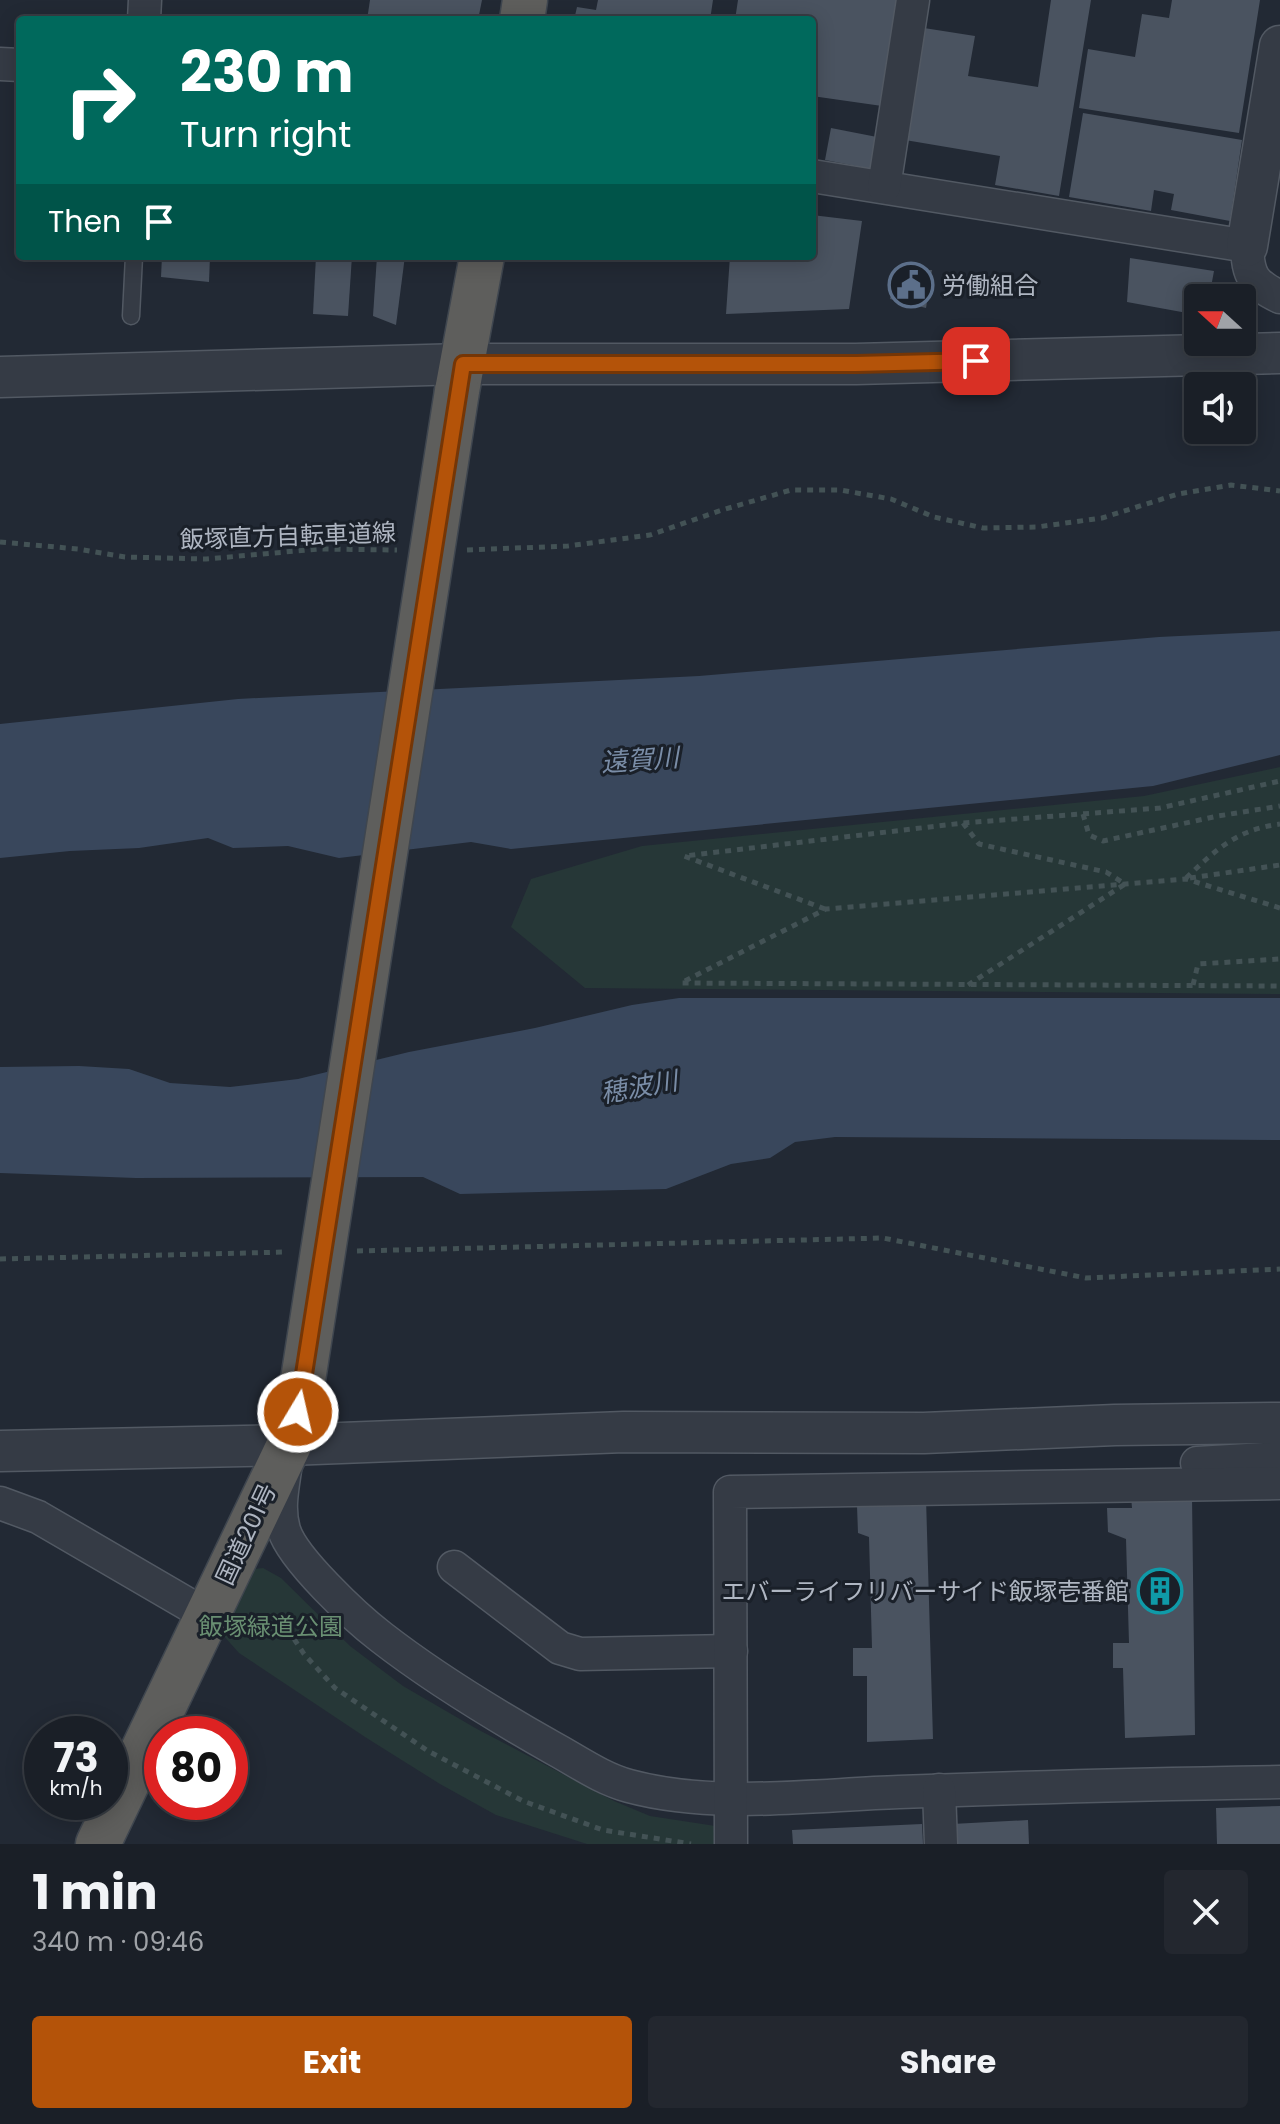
<!DOCTYPE html>
<html lang="en">
<head>
<meta charset="utf-8">
<style>
	body { margin:0; font-family:Poppins,"Noto Sans JP",sans-serif; background:#23272f; color:#f1f3f6; height:100vh; display:flex; flex-direction:column; font-size:30px; white-space:nowrap }
	* { box-sizing:border-box; margin:0 }
	p { font-size:26px; color:#9fa2a7 }
	.icon { flex:none; width:44px; height:44px; fill:none; stroke:currentColor; stroke-width:2; stroke-linecap:round; stroke-linejoin:round }
	.map { position:relative; height:1844px; overflow:hidden }
	.sheet { display:flex; flex-direction:column; background:#1a1f27; flex:1 }
	.sheet>* { flex:none }
	.banner { position:absolute; left:16px; top:16px; width:800px; height:244px; border-radius:8px; box-shadow:0 4px 20px #0003,0 0 0 2px #383d44; background:#00695c; color:#fff; overflow:hidden }
	.needle { width:52px; rotate:291deg }
	.fabs { position:absolute; left:1184px; top:284px; display:grid; gap:16px }
	.fabs a { display:grid; place-items:center; width:72px; height:72px; border-radius:8px; background:#1a1f27; box-shadow:0 4px 20px #0003,0 0 0 2px #383d44; font-size:40px }
	.speed { position:absolute; left:24px; top:1716px; display:flex; gap:16px; font-size:40px; font-weight:700; text-align:center }
	.speed>* { display:grid; place-content:center; width:104px; height:104px; border-radius:50%; background:#1a1f27; box-shadow:0 4px 20px #0003,0 0 0 2px #383d44; line-height:1 }
	.speed small { font-size:20px; font-weight:400 }
	.speed .limit { border:12px solid #d22; background:#fff; color:#111 }
	.pin { position:absolute; display:grid; place-items:center; width:68px; height:68px; color:#fff; margin:-34px; border-radius:16px; box-shadow:0 4px 12px #0006 }
	.me { position:absolute; width:88px; margin:-44px; rotate:9deg; stroke-linejoin:round; filter:drop-shadow(0 0 6px #0008) }
	.turn { display:flex; align-items:center; gap:28px; height:168px; padding:0 32px; font-size:36px }
	.turn .icon { width:104px; height:104px; stroke-width:2.5 }
	.turn b { display:block; font-size:56px; line-height:68px }
	.then { display:flex; align-items:center; height:76px; padding:0 32px; background:#0003; gap:16px; font-size:30px }
	.round { display:grid; place-items:center; flex:none; width:84px; height:84px; border-radius:8px; background:#23272f }
	.headline { display:flex; align-items:center; justify-content:space-between; height:136px; padding:0 32px }
	h1 { font-size:48px; font-weight:700; line-height:60px }
	.action { display:flex; gap:16px; margin-top:auto; padding:16px 32px }
	.action a { flex:1; height:92px; border-radius:8px; background:#b45309; color:#fff; font-size:32px; font-weight:700; line-height:92px; text-align:center }
	.action a+a { background:#23272f; color:#f1f3f6 }
	.map>svg:first-child { display:block }
	.green { fill:#263737 }
	.water { fill:#39475c }
	.building { fill:#4a5360 }
	.lines { fill:none; stroke-linecap:round; stroke-linejoin:round }
	.service-casing { stroke:#525963; stroke-width:19 }
	.minor-casing { stroke:#525963; stroke-width:35 }
	.tertiary-casing { stroke:#525963; stroke-width:43 }
	.trunk-casing { stroke:#3f464f; stroke-width:47 }
	.path { stroke:#435255; stroke-width:5; stroke-dasharray:6 6; stroke-linecap:butt }
	.service { stroke:#353b45; stroke-width:16 }
	.minor { stroke:#353b45; stroke-width:32 }
	.tertiary { stroke:#353b45; stroke-width:40 }
	.trunk { stroke:#5e5e5c; stroke-width:44 }
	.trunk-bridge-casing { stroke:#3f464f; stroke-width:47; stroke-linecap:butt }
	.trunk-bridge { stroke:#5e5e5c; stroke-width:44 }
	.route-casing { stroke:#753606; stroke-width:20 }
	.route { stroke:#b45309; stroke-width:14 }
	.labels { text-anchor:middle; dominant-baseline:central; stroke-width:6; stroke-linejoin:round; paint-order:stroke }
	.poi-label { font-size:24px; fill:#afb6c2; stroke:#1a2029; text-anchor:start }
	.street-label { font-size:24px; fill:#afb6c2; stroke:#1a2029 }
	.park-label { font-size:24px; fill:#698f72; stroke:#1a2029 }
	.water-label { font-size:26px; font-style:italic; fill:#7a8da7; stroke:#1a2029 }
</style>
</head>
<body>
<div class="map">
<svg width="1280" height="1844" viewBox="0 0 1280 1844">
	<rect width="100%" height="100%" fill="#222934"/>
	<g class="green">
		<path d="M 1280,767 L 1280,994 L 585,988 L 511,927 L 531,879 L 642,846 L 1144,796 Z"/>
		<path d="M 263,1568 L 281,1578 L 350,1646 L 403,1686 L 477,1729 L 614,1801 L 650,1816 L 722,1827 L 719,1844 L 587,1844 L 496,1815 L 440,1784 L 365,1737 L 239,1653 L 222,1634 L 248,1576 L 254,1569 Z"/>
	</g>
	<g class="water">
		<path d="M 1280,631 L 1280,755 L 1153,786 L 511,849 L 471,842 L 339,858 L 288,846 L 233,848 L 208,838 L 139,848 L 70,851 L 0,858 L 0,724 L 238,699 L 699,676 L 1159,637 Z"/>
		<path d="M 679,998 L 1280,998 L 1280,1140 L 835,1137 L 795,1142 L 770,1158 L 731,1164 L 666,1189 L 460,1194 L 423,1177 L 136,1178 L 0,1173 L 0,1067 L 79,1066 L 129,1069 L 170,1083 L 230,1087 L 298,1079 L 409,1052 L 535,1028 L 632,1005 Z"/>
	</g>
	<g class="building">
		<path d="M 370,0 L 482,0 L 478,20 L 367,20 Z"/>
		<path d="M 598,0 L 713,0 L 710,20 L 574,20 L 577,7 L 596,10 Z"/>
		<path d="M 738,0 L 898,0 L 882,106 L 812,96 L 812,20 L 735,20 Z"/>
		<path d="M 1051,0 L 1091,0 L 1059,196 L 995,185 L 1000,156 L 905,140 L 924,28 L 975,36 L 968,76 L 1038,87 Z"/>
		<path d="M 1172,0 L 1260,0 L 1239,133 L 1079,108 L 1088,49 L 1135,57 L 1142,14 L 1169,18 Z"/>
		<path d="M 1083,113 L 1242,140 L 1230,221 L 1171,210 L 1174,194 L 1154,190 L 1151,211 L 1069,197 Z"/>
		<path d="M 831,128 L 877,137 L 872,169 L 825,160 Z"/>
		<path d="M 812,215 L 862,221 L 849,309 L 726,314 L 730,256 L 812,256 Z"/>
		<path d="M 162,256 L 210,256 L 209,282 L 161,277 Z"/>
		<path d="M 316,256 L 352,256 L 348,316 L 313,314 Z"/>
		<path d="M 377,256 L 405,256 L 396,325 L 373,316 Z"/>
		<path d="M 1130,258 L 1214,271 L 1209,298 L 1198,298 L 1198,315 L 1127,302 Z"/>
		<path d="M 896,269 L 932,270 L 926,308 L 890,299 Z"/>
		<path d="M 1192,1495 L 1195,1735 L 1125,1738 L 1123,1668 L 1113,1668 L 1113,1643 L 1129,1643 L 1126,1539 L 1108,1532 L 1107,1508 L 1132,1508 L 1131,1496 Z"/>
		<path d="M 926,1498 L 933,1739 L 867,1742 L 867,1676 L 853,1676 L 853,1648 L 872,1648 L 869,1537 L 858,1533 L 857,1506 Z"/>
		<path d="M 1280,1806 L 1280,1844 L 1217,1844 L 1216,1808 Z"/>
		<path d="M 1028,1820 L 1029,1844 L 952,1844 L 952,1824 Z"/>
		<path d="M 922,1824 L 923,1844 L 793,1844 L 792,1830 Z"/>
	</g>
	<g class="lines">
		<g class="service-casing">
			<path id="service" d="M 131,316 L 134,256"/>
		</g>
		<g class="minor-casing">
			<g id="minor">
				<path d="M 144,20 L 145,0"/>
				<path d="M 0,64 L 20,65"/>
				<path d="M 812,176 L 1247,246 C 1248,276 1253,284 1280,297"/>
				<path d="M 884,187 L 913,0"/>
				<path d="M 1197,1463 L 1280,1458"/>
				<path d="M 285,1470 C 282,1490 278,1510 284,1530 C 293,1559 355,1617 381,1637 C 435,1679 493,1714 553,1748 C 577,1761 602,1779 629,1786 C 714,1809 812,1795 899,1792 C 1026,1787 1153,1784 1280,1782"/>
				<path d="M 0,1503 L 38,1517 L 208,1616"/>
				<path d="M 454,1567 L 560,1648 L 580,1654 L 731,1651"/>
				<path d="M 939,1790 L 941,1844"/>
				<path d="M 731,1844 L 730,1492 L 1280,1483"/>
			</g>
		</g>
		<g class="tertiary-casing">
			<g id="tertiary">
				<path d="M 1247,246 L 1280,46"/>
				<path d="M 0,377 L 463,364 L 856,364 L 1280,353"/>
				<path d="M 0,1451 L 289,1445 L 624,1432 L 924,1433 L 1115,1425 L 1280,1423"/>
			</g>
		</g>
		<g class="trunk-casing">
			<g id="trunk">
				<path d="M 522,20 L 525,0"/>
				<path d="M 457,391 L 482,256"/>
				<path d="M 98,1844 L 289,1445 L 298,1412"/>
			</g>
		</g>
		<g class="path">
			<path d="M 0,542 L 78,549 L 125,557 L 206,559 L 319,549 L 397,550"/>
			<path d="M 467,550 L 568,546 L 650,535 L 722,510 L 791,490 L 840,490 L 891,499 L 934,517 L 983,528 L 1037,527 L 1102,518 L 1178,494 L 1231,485 L 1280,491"/>
			<path d="M 1083,814 L 1089,835 L 1103,841 L 1218,816 L 1280,806"/>
			<path d="M 963,823 L 979,844 L 1106,872 L 1125,884 L 968,985"/>
			<path d="M 1186,878 C 1217,849 1236,830 1280,824"/>
			<path d="M 1190,878 L 1280,865"/>
			<path d="M 1280,908 L 1186,879 L 826,909 L 681,983 L 1280,986"/>
			<path d="M 825,909 L 684,856 L 963,823 L 1160,808 L 1280,781"/>
			<path d="M 1193,985 L 1198,964 L 1280,959"/>
			<path d="M 357,1251 L 883,1238 L 1086,1278 L 1280,1269"/>
			<path d="M 0,1259 L 287,1252"/>
			<path d="M 281,1619 L 304,1654 L 335,1688 L 428,1751 L 523,1801 L 603,1830 L 691,1844"/>
		</g>
		<use href="#service" class="service"/>
		<use href="#minor" class="minor"/>
		<use href="#tertiary" class="tertiary"/>
		<use href="#trunk" class="trunk"/>
		<g class="trunk-bridge-casing">
			<path id="trunk-bridge" d="M 298,1412 L 457,391"/>
		</g>
		<use href="#trunk-bridge" class="trunk-bridge"/>
	</g>
	<g class="lines">
		<g class="route-casing">
			<path id="route" d="M 298,1412 L 463,364 L 856,364 L 976,361"/>
		</g>
		<use href="#route" class="route"/>
	</g>
	<defs>
		<g id="civic-ring" transform="scale(2.3)"><circle r="9.5" fill="#1a2029" stroke="#5c6f8a" stroke-width="1.5"/><path d="M-.6-6.5H3V-4.5H.6V-3L4-1V1h2V6H-6V1h2V-1L-.6-3ZM-1.2 2.5V6h2.4V2.5Z" fill="#5c6f8a"/></g>
		<g id="building-ring" transform="scale(2.3)"><circle r="9.5" fill="#1a2029" stroke="#0f9aa8" stroke-width="1.5"/><path d="M-4-6H4V6H1V3H-1V6H-4ZM-2.5-4.3h1.7v1.8h-1.7ZM.8-4.3h1.7v1.8H.8ZM-2.5-1h1.7V.8h-1.7ZM.8-1h1.7V.8H.8Z" fill="#0f9aa8"/></g>
	</defs>
	<g fill-rule="evenodd">
		<use href="#civic-ring" x="911" y="285"/>
		<use href="#building-ring" x="1160" y="1591"/>
	</g>
	<g class="labels">
		<g class="poi-label">
			<text x="942" y="285">労働組合</text>
			<text x="1129" y="1591" text-anchor="end">エバーライフリバーサイド飯塚壱番館</text>
		</g>
		<g class="street-label">
			<text transform="translate(288 536) rotate(-2)">飯塚直方自転車道線</text>
			<text transform="translate(246 1534) rotate(-65)">国道201号</text>
		</g>
		<g class="park-label">
			<text x="271" y="1626">飯塚緑道公園</text>
		</g>
		<g class="water-label">
			<text transform="translate(640 760) rotate(-4)">遠賀川</text>
			<text transform="translate(639 1087) rotate(-10)">穂波川</text>
		</g>
	</g>
</svg>
<div class="fabs">
<a><svg class="needle" viewBox="-14 -14 28 28"><path d="M0-13l5 13h-10z" fill="#e53935"/><path d="M0 13l5-13h-10z" fill="#9fa2a7"/></svg></a>
<a><svg class="icon" aria-label="sound" viewBox="0 0 24 24"><path d="M4 9h4l5-4v14l-5-4H4zM17 9q2 3 0 6"/></svg></a>
</div>
<div class="speed"><div>73<small>km/h</small></div><div class="limit">80</div></div>
<div class="pin" style="left:976px;top:361px;background:#d93025"><svg class="icon" aria-label="arrive" viewBox="0 0 24 24"><path d="M6 21V4h12l-3 4 3 4H6"/></svg></div>
<svg class="me" style="left:298px;top:1412px" viewBox="-20 -20 40 40"><circle r="17" fill="#b45309" stroke="#fff" stroke-width="3"/><path d="M0-11L8 9 0 5-8 9z" fill="#fff"/></svg>
<div class="banner">
<div class="turn"><svg class="icon" aria-label="right" viewBox="0 0 24 24"><path d="M7 20v-9h11M14 6l5 5-5 5"/></svg><div><b>230 m</b>Turn right</div></div>
<div class="then">Then<svg class="icon" aria-label="arrive" viewBox="0 0 24 24"><path d="M6 21V4h12l-3 4 3 4H6"/></svg></div>
</div>
</div>
<section class="sheet">
<div class="headline"><div><h1>1 min</h1><p>340 m · 09:46</p></div><a class="round"><svg class="icon" aria-label="close" viewBox="0 0 24 24"><path d="M6 6l12 12M18 6L6 18"/></svg></a></div>
<div class="action"><a>Exit</a><a>Share</a></div>
</section>
</body>
</html>
